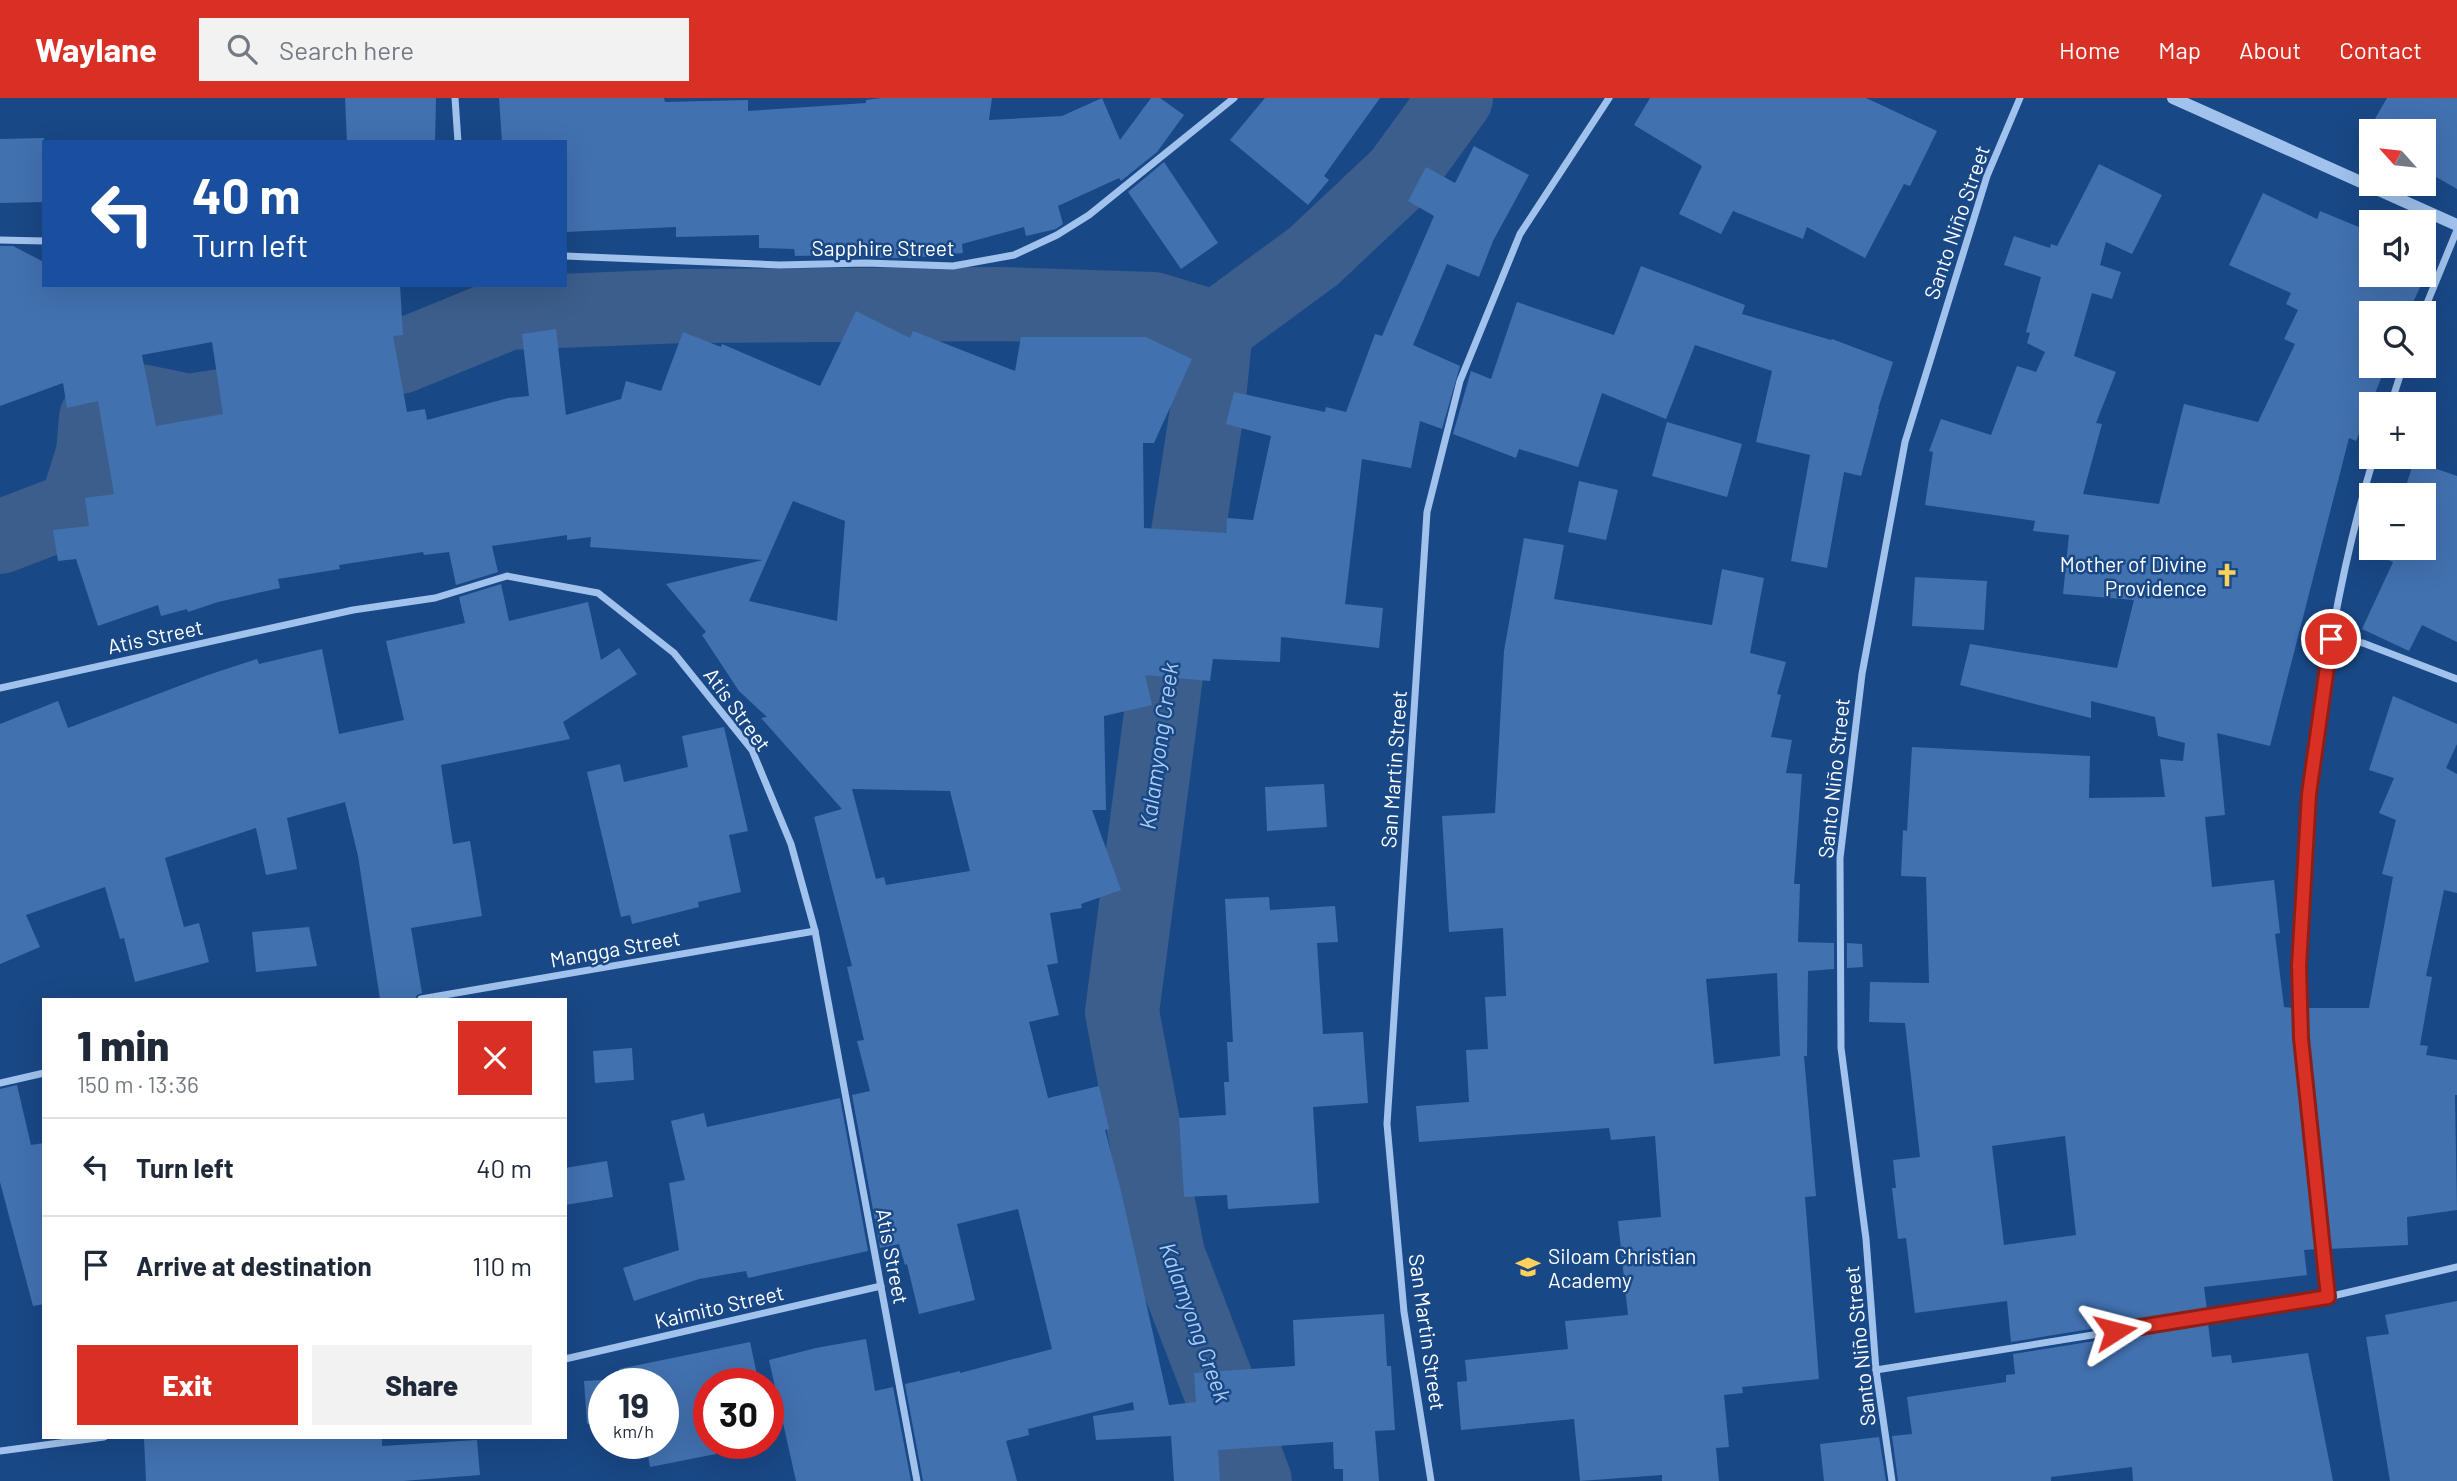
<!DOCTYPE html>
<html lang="en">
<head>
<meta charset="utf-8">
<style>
	body { margin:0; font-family:Barlow,sans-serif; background:#f2f2f3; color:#1f2937; height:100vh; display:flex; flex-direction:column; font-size:26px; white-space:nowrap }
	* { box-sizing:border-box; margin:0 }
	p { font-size:23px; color:#747a83 }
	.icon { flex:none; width:38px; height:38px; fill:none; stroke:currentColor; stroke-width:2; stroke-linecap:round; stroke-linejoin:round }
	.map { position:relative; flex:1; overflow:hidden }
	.drawer { position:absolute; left:42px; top:900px; width:525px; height:441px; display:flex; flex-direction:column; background:#fff; border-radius:0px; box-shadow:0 7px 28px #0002 }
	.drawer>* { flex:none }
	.banner { position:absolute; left:42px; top:42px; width:525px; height:147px; border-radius:0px; box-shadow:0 7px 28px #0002; background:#1a4fa0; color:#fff; overflow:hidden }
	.needle { width:46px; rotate:297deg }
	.tools { position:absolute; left:2359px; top:21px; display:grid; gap:14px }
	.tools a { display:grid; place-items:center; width:77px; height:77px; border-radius:0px; background:#fff; box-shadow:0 7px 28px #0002; font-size:35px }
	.speed { position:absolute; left:588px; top:1270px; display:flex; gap:14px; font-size:35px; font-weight:700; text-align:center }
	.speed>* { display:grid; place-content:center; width:91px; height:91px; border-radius:50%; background:#fff; box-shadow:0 7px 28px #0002; line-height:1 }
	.speed small { font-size:18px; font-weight:400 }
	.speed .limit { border:10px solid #d22; background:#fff; color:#111 }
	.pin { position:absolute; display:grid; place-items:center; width:60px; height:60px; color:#fff; margin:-30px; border:4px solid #fff; border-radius:50%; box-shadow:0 2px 7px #0007 }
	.me { position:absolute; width:77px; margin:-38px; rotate:81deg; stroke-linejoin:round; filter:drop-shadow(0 0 5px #0008) }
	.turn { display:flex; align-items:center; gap:24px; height:147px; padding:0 35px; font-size:32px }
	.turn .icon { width:91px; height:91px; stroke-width:2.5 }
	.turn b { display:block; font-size:49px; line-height:60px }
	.round { display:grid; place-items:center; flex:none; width:74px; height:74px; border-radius:0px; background:#f2f2f3 }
	.overview { display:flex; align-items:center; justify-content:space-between; height:119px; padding:0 35px }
	h1 { font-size:42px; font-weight:800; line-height:52px }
	.cta { display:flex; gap:14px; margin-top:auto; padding:14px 35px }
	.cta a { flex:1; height:80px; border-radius:0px; background:#d93025; color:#fff; font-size:28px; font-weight:800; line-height:80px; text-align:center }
	.cta a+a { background:#f2f2f3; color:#1f2937 }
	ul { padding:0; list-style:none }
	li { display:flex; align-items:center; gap:21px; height:98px; padding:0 35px; border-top:2px solid #e0e1e3 }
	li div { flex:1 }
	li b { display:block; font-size:26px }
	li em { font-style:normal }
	header { display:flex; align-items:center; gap:42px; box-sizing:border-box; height:98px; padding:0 35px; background:#d93025; color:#fff }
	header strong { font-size:33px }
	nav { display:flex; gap:38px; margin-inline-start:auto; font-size:24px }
	.search { width:490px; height:63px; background:#f2f2f3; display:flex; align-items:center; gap:18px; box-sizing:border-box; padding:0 24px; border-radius:0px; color:#747a83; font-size:26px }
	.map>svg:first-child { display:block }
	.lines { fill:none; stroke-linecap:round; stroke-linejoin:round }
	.river { stroke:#3c5e8c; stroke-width:74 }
	.building { fill:#4271b0; fill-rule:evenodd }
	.minor { stroke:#a0c2ec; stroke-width:7 }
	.tertiary { stroke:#a0c2ec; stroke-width:12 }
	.route-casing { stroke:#8d1f18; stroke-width:18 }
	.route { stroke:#d93025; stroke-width:12 }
	.labels { text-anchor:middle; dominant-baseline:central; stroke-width:5; stroke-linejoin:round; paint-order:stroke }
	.street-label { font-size:21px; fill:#fff; stroke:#194886 }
	.poi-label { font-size:21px; fill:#fff; stroke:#194886; text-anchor:end }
	.water-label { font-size:23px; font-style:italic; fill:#acccf4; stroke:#194886 }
</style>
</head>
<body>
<header>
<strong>Waylane</strong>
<div class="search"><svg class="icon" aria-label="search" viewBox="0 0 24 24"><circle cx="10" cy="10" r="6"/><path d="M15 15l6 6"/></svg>Search here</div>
<nav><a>Home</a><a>Map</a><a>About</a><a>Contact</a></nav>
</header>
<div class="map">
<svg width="2457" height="1383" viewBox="0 0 2457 1383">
	<rect width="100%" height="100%" fill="#194886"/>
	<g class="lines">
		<g class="river">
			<path d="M 0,439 L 76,410 L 93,355 L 96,320 L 113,306 L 130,301 L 189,313 L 252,303 L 292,278 L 326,270 L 400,259 L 508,215 L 683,208 L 1001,206 L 1153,211 L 1216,230"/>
			<path d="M 1255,1383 L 1168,1157 L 1122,914 L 1167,570 L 1209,300 L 1216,230 L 1314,158 L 1400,77 L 1456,0"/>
		</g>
	</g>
	<g class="building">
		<path d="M 345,0 L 436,0 L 435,44 L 347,44 Z"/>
		<path d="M 499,0 L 664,0 L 665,4 L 748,2 L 748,13 L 866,5 L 866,2 L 882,0 L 992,0 L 989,22 L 1062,18 L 1102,0 L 1120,42 L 1151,0 L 1160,0 L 1184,17 L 1157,54 L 1121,83 L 1119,80 L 1058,108 L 1063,126 L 1056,131 L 1026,138 L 1024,129 L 962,146 L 963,155 L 912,160 L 842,159 L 842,157 L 795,158 L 794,151 L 759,150 L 759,137 L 676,139 L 676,129 L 565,134 L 565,44 L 502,44 Z"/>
		<path d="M 1265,0 L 1380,0 L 1324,78 L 1329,82 L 1308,107 L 1230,42 Z"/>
		<path d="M 1650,0 L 1866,0 L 1937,33 L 1910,88 L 1904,86 L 1865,160 L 1807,129 L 1803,141 L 1733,113 L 1721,136 L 1679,116 L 1702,68 L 1634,27 Z"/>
		<path d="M 2387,0 L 2457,0 L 2457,91 L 2424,72 L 2424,33 L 2371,33 L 2371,42 L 2365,38 Z"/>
		<path d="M 44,40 L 44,104 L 0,105 L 0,41 Z"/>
		<path d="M 1474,48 L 1529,77 L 1493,143 L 1479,179 L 1447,166 L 1413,247 L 1460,268 L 1442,331 L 1420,323 L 1411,370 L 1362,361 L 1345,506 L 1383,510 L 1379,550 L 1281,539 L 1280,564 L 1213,561 L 1210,583 L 1145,577 L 1152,607 L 1104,618 L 1106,712 L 1092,712 L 1121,792 L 1081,806 L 1082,810 L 1050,815 L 1058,865 L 1047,867 L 1059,917 L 1029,924 L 1048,1000 L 1099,988 L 1109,1031 L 1105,1032 L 1121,1093 L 1169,1307 L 1196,1304 L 1194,1275 L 1295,1268 L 1293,1222 L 1384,1216 L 1387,1268 L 1391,1268 L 1395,1332 L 1375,1333 L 1379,1383 L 1343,1383 L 1343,1371 L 1334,1371 L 1333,1344 L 1218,1352 L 1220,1383 L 1174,1383 L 1171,1338 L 1096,1342 L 1093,1318 L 1134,1312 L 1133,1304 L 1028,1331 L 1029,1337 L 1006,1343 L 1017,1383 L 923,1383 L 905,1286 L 960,1273 L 960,1275 L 1052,1251 L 1018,1111 L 957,1126 L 975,1202 L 919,1216 L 907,1166 L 905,1167 L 899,1146 L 880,1150 L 852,997 L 870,993 L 857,943 L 864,942 L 847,869 L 852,868 L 814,719 L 842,711 L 761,620 L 767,619 L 739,593 L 702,537 L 706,534 L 666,486 L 763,462 L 590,449 L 591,439 L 567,442 L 567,437 L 492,448 L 498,474 L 456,487 L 449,454 L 424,457 L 423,454 L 339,467 L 340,471 L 278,481 L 280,490 L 218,504 L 188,514 L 187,511 L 161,518 L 158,507 L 98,528 L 76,461 L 58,463 L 53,432 L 89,428 L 85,400 L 114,396 L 98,303 L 67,310 L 63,285 L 0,308 L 0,148 L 13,148 L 44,164 L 44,187 L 400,187 L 403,237 L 393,238 L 407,314 L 425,311 L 427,322 L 508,300 L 529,298 L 522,236 L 556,231 L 566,317 L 621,301 L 626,283 L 661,293 L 683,234 L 721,249 L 722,246 L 820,288 L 856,213 L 910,240 L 913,233 L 1015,273 L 1021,239 L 1146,239 L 1192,261 L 1154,345 L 1143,345 L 1144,430 L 1226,435 L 1227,420 L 1253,422 L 1271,338 L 1226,326 L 1234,294 L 1325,314 L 1326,309 L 1346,314 L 1375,236 L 1382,238 L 1434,118 L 1408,103 L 1426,69 L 1455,85 ZM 212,244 L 223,316 L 156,328 L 142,257 ZM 793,403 L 845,423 L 837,523 L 749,503 ZM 852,691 L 950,693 L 970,773 L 886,787 L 884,779 L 876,781 Z"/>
		<path d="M 1164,64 L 1218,145 L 1181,171 L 1128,94 Z"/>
		<path d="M 2099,66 L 2162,97 L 2132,156 L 2106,144 L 2100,167 L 2121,174 L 2112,201 L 2092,195 L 2074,258 L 2116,274 L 2096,325 L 2102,326 L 2083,396 L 2159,406 L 2184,306 L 2258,324 L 2295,246 L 2284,241 L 2298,212 L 2286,206 L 2291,195 L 2229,167 L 2263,95 L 2317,121 L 2320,113 L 2371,134 L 2371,177 L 2424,177 L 2424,165 L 2430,168 L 2408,215 L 2371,215 L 2371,268 L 2386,268 L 2356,343 L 2349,340 L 2270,648 L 2217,635 L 2225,717 L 2205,719 L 2212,789 L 2274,782 L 2280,835 L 2275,836 L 2284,909 L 2294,910 L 2300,995 L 2317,1151 L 2304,1152 L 2307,1177 L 2204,1189 L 2207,1212 L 2011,1244 L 2007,1203 L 1915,1215 L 1906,1140 L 1898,1141 L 1892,1090 L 1896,1090 L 1893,1062 L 1920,1059 L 1905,925 L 1869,924 L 1870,884 L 1929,885 L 1926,779 L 1901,778 L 1903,732 L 1907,733 L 1912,649 L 2090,658 L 2089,700 L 2165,699 L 2160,661 L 2183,663 L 2185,645 L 2158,638 L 2155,619 L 2091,603 L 2091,620 L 1960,587 L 1970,546 L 2117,570 L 2134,502 L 2063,496 L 2069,437 L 2033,433 L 2035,423 L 1925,407 L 1933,354 L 1929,353 L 1941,321 L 1991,337 L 2017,268 L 2036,274 L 2045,254 L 2027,245 L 2030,235 L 2026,234 L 2041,179 L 2004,167 L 2014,138 L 2050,150 L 2051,146 L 2057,148 ZM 2065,1038 L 2076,1137 L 2004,1147 L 1992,1048 Z"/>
		<path d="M 1641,168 L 1745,207 L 1742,216 L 1831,242 L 1832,241 L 1893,264 L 1878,311 L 1879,311 L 1861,378 L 1844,374 L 1827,470 L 1791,463 L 1810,357 L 1756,344 L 1772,273 L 1695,247 L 1666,321 L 1602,295 L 1578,369 L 1519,351 L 1516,360 L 1453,336 L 1471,273 L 1491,281 L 1517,204 L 1614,237 Z"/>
		<path d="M 1667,324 L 1742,346 L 1727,399 L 1652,378 Z"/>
		<path d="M 2414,363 L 2457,378 L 2457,544 L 2422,527 L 2409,553 L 2362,531 L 2393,464 L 2383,460 L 2386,450 L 2424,450 L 2424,397 L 2403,397 Z"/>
		<path d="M 1579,383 L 1618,392 L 1606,442 L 1568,434 Z"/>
		<path d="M 1524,440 L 1564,447 L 1554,501 L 1712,527 L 1722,471 L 1764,480 L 1750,555 L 1786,564 L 1777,596 L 1781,597 L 1771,639 L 1792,642 L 1786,675 L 1802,676 L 1794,786 L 1800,786 L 1798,844 L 1834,845 L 1834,871 L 1808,873 L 1807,958 L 1804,958 L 1816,1098 L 1805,1099 L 1819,1281 L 1742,1289 L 1743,1295 L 1724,1297 L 1729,1349 L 1716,1350 L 1719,1383 L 1662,1383 L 1662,1377 L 1580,1383 L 1574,1321 L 1461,1332 L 1457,1284 L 1467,1283 L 1465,1262 L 1568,1251 L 1565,1223 L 1628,1217 L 1618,1123 L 1661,1119 L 1655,1038 L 1611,1042 L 1609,1030 L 1419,1044 L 1416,1008 L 1469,1004 L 1466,952 L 1488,951 L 1485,899 L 1506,898 L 1503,830 L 1449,834 L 1442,718 L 1495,715 L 1504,553 ZM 1777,875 L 1780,958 L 1714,966 L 1706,881 Z"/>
		<path d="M 1915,479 L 1987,483 L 1984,532 L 1912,528 Z"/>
		<path d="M 501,486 L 509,523 L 588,504 L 601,562 L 619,550 L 637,576 L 563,624 L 570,641 L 441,667 L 453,746 L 470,743 L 482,818 L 411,830 L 422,895 L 417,897 L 415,901 L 380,901 L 358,758 L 345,704 L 287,720 L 297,771 L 266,777 L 256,730 L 165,760 L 184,829 L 199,825 L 209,864 L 135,884 L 124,840 L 120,841 L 105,789 L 26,817 L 40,849 L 0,866 L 0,626 L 58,603 L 68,630 L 208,577 L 257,561 L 259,566 L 322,551 L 339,636 L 404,622 L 386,543 L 465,525 L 459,499 Z"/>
		<path d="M 2393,598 L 2457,626 L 2457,646 L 2446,670 L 2457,676 L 2457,795 L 2444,792 L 2426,878 L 2432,879 L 2420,947 L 2428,948 L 2426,957 L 2457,962 L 2457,997 L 2455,997 L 2457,1112 L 2407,1119 L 2408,1147 L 2329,1151 L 2312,994 L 2306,910 L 2369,910 L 2393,779 L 2382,776 L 2396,722 L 2379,715 L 2394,680 L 2369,672 Z"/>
		<path d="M 724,629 L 748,733 L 729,737 L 741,794 L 698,804 L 699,809 L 632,826 L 630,817 L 621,819 L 587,674 L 620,666 L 624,684 L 688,669 L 682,638 Z"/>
		<path d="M 1324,686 L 1327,729 L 1267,733 L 1265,689 Z"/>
		<path d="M 1269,799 L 1270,812 L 1335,808 L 1338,844 L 1317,845 L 1323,936 L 1363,934 L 1368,1005 L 1313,1009 L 1319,1105 L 1228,1111 L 1227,1097 L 1184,1099 L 1179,1020 L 1226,1017 L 1224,984 L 1229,984 L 1227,944 L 1233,944 L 1225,801 Z"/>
		<path d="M 309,829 L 317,868 L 256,874 L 252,834 Z"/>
		<path d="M 1847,845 L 1862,846 L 1863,869 L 1847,870 Z"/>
		<path d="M 632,950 L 634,982 L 595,985 L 593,953 Z"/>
		<path d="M 17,987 L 31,1047 L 44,1045 L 44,1206 L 33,1208 L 0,1084 L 0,991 Z"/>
		<path d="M 840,1000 L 868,1153 L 748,1180 L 746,1173 L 699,1181 L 634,1203 L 623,1170 L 679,1152 L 669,1085 L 685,1082 L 671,1023 L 704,1015 L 707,1029 Z"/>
		<path d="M 607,1063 L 613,1099 L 565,1107 L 565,1070 Z"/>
		<path d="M 2457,1203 L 2457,1383 L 2390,1383 L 2366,1239 L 2389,1236 L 2385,1217 Z"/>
		<path d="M 2208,1225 L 2212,1259 L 2231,1257 L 2232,1265 L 2308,1255 L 2333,1383 L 2133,1383 L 2132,1369 L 2051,1379 L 2051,1383 L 1898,1383 L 1892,1338 L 1912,1336 L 1907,1299 L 2006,1284 L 2006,1277 L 2015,1276 L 2013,1256 Z"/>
		<path d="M 866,1241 L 875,1293 L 893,1289 L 911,1383 L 796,1383 L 769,1262 L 816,1250 Z"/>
		<path d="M 750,1244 L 759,1286 L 704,1286 L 709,1313 L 709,1346 L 715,1346 L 716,1356 L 650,1369 L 646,1346 L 663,1346 L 663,1286 L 604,1286 L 604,1325 L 587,1326 L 584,1283 L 620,1281 L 619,1271 Z"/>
		<path d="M 173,1339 L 382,1339 L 382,1348 L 477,1342 L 480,1377 L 403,1383 L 146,1383 L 144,1341 Z"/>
		<path d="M 1879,1339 L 1886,1383 L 1824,1383 L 1820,1346 Z"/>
	</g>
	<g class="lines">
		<g class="minor">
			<path d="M 455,0 L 458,44"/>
			<path d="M 0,142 L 44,143"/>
			<path d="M 565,158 L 779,167 L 866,165 L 953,168 L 1014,157 L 1057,137 L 1089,117 L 1234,0"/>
			<path d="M 2423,215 L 2457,132"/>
			<path d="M 2391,306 L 2403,268"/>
			<path d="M 2331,541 L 2363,545 L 2457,581"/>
			<path d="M 0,590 L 353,512 L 435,500 L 507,478 L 598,495 L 674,555 L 752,652 L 791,746 L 815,833 L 917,1383"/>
			<path d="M 421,901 L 815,833"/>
			<path d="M 0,985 L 44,975"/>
			<path d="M 2328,1199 C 2317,1090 2301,981 2299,872 C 2298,837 2303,801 2305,766 C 2314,629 2334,490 2374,359"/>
			<path d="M 565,1261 L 881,1188"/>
			<path d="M 1876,1272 L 2328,1199 L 2457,1169"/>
			<path d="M 0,1353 L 104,1339"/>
			<path d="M 1431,1383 L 1404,1214 L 1387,1026 L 1427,414 L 1460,283 L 1520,136 L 1609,0"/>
			<path d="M 1892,1383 L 1876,1272 L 1866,1141 L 1841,950 L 1840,760 L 1862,576 L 1905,344 L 1987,78 L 2020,0"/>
		</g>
		<path class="tertiary" d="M 2173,0 L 2457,127"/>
	</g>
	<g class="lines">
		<g class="route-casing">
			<path id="route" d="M 2115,1233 L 2328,1199 L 2301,940 L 2299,868 L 2309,696 L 2331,541"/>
		</g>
		<use href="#route" class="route"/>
	</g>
	<defs>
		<g id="church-bare" transform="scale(1.89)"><path d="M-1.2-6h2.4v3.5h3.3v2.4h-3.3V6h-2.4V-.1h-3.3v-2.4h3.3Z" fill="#ffd15b" stroke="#194886" stroke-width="2.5" paint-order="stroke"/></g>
		<g id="school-bare" transform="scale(1.89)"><path d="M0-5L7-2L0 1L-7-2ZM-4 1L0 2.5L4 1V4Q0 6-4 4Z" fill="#ffd15b" stroke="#194886" stroke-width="2.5" paint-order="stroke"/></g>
	</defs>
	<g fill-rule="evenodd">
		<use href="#church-bare" x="2227" y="477"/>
		<use href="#school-bare" x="1528" y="1169"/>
	</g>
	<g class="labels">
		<g class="street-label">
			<text transform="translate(1956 124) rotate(-71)">Santo Niño Street</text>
			<text x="883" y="149">Sapphire Street</text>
			<text transform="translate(155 538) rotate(-12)">Atis Street</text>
			<text transform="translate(738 611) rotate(54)">Atis Street</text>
			<text transform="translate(1393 671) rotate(-86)">San Martin Street</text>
			<text transform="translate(1833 680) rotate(-84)">Santo Niño Street</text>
			<text transform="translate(615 850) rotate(-10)">Mangga Street</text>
			<text transform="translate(893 1158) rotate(79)">Atis Street</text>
			<text transform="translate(719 1208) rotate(-13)">Kaimito Street</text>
			<text transform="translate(1428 1234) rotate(82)">San Martin Street</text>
			<text transform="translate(1859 1248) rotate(-96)">Santo Niño Street</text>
		</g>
		<g class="poi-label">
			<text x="2207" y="465">Mother of Divine<tspan x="2207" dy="24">Providence</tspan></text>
			<text x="1548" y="1157" text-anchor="start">Siloam Christian<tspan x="1548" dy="24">Academy</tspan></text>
		</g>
		<g class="water-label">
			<text transform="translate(1158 648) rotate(-82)">Kalamyong Creek</text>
			<text transform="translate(1196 1224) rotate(70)">Kalamyong Creek</text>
		</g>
	</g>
</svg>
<div class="tools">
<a><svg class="needle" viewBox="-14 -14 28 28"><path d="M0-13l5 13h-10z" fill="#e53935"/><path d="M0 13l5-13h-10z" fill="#747a83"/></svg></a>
<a><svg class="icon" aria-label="sound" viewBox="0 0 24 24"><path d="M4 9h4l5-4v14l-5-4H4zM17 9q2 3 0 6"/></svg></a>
<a><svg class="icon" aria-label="search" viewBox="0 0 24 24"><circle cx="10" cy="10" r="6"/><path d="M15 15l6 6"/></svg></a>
<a>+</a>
<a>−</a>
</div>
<div class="speed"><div>19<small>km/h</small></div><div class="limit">30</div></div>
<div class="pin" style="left:2331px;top:541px;background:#d93025"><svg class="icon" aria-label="arrive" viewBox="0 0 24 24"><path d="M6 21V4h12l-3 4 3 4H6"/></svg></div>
<svg class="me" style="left:2115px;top:1233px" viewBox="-20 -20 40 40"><path d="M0-17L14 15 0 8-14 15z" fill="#d93025" stroke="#fff" stroke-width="4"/></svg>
<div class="banner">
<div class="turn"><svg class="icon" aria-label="left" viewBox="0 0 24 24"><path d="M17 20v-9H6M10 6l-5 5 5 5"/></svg><div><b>40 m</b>Turn left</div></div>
</div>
<section class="drawer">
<div class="overview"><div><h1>1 min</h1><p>150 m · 13:36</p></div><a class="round" style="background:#d93025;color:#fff"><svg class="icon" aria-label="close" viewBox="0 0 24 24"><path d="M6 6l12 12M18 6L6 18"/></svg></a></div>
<ul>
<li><svg class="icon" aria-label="left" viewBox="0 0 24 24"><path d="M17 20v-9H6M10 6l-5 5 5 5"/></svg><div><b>Turn left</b></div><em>40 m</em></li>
<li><svg class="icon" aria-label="arrive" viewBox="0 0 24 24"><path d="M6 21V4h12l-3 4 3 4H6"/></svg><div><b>Arrive at destination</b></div><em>110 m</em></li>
</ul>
<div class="cta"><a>Exit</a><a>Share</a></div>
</section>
</div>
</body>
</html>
